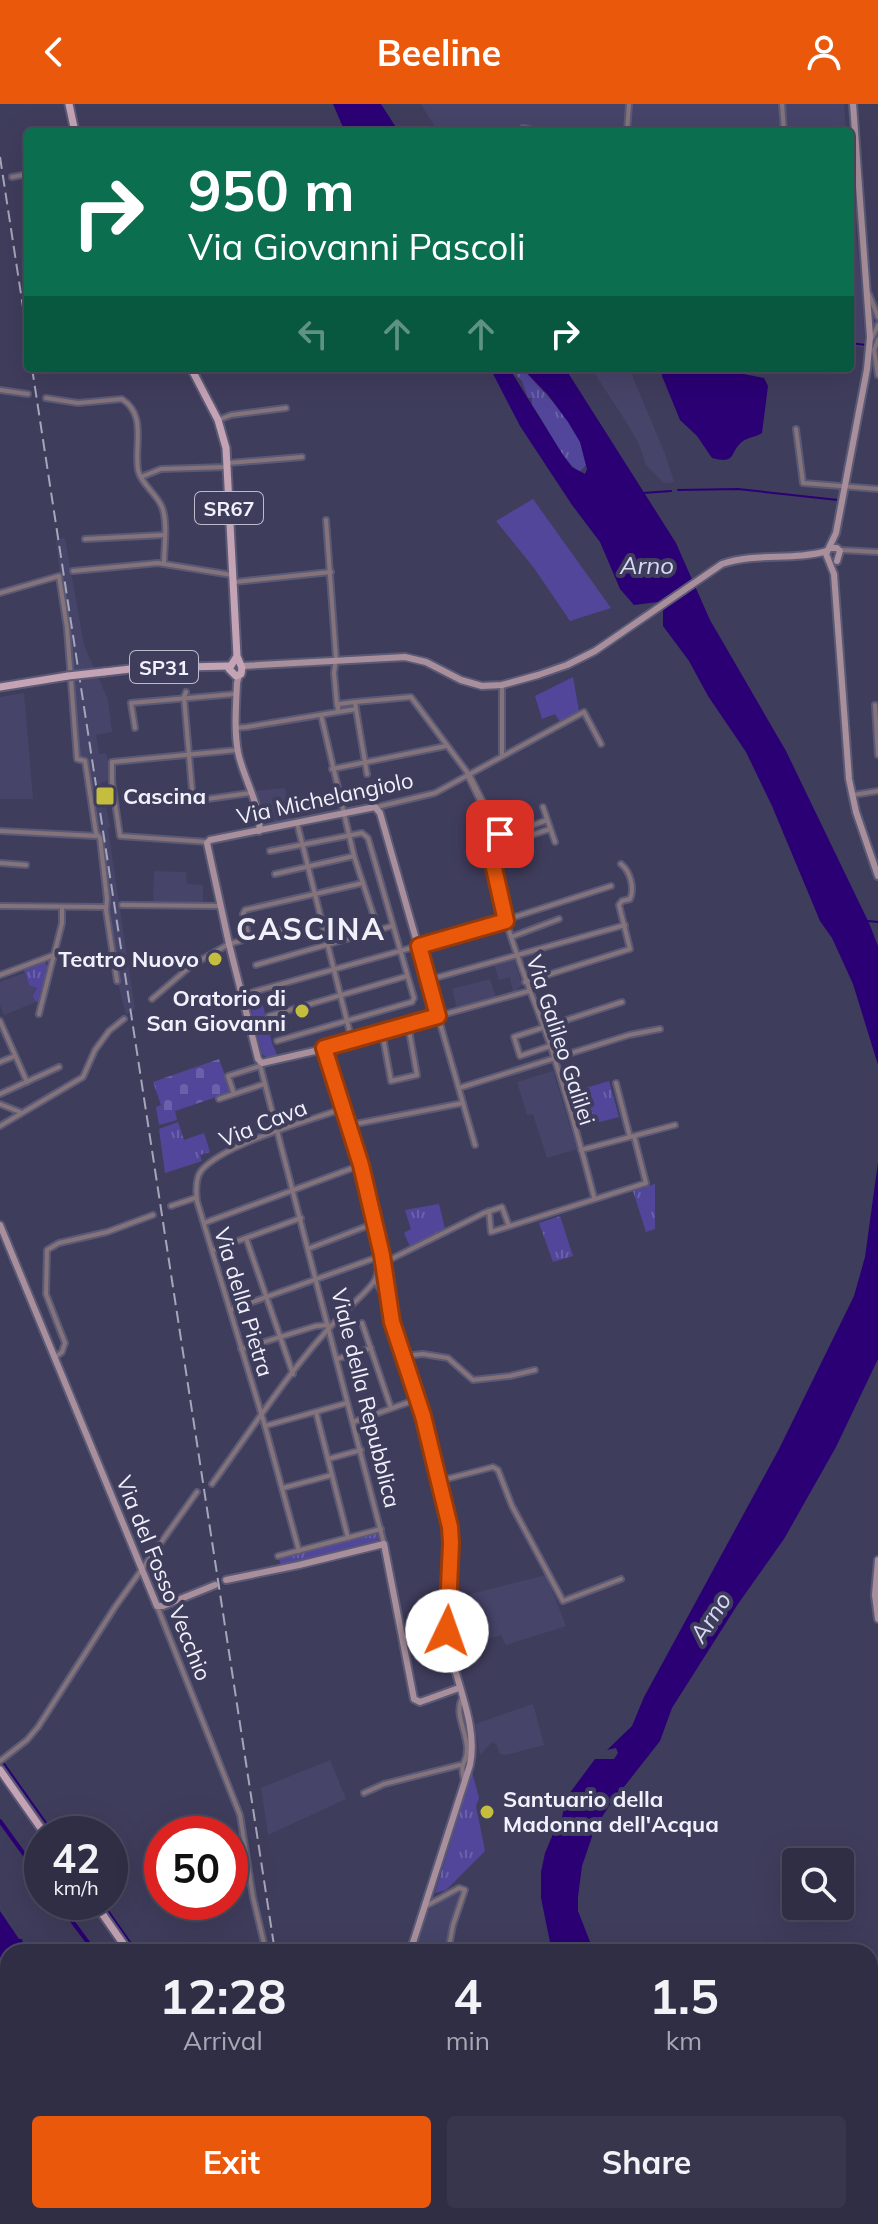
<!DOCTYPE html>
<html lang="en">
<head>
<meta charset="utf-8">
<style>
	body { margin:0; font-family:Mulish,sans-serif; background:#37364c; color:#f1f3f6; height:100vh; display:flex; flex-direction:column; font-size:30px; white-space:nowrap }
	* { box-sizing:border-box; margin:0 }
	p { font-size:26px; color:#a7a8b3 }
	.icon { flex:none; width:44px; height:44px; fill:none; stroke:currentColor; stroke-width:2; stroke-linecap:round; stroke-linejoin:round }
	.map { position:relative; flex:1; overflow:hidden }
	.details { position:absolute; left:0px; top:1840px; width:878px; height:280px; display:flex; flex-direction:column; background:#2f2e45; border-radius:24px 24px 0 0; box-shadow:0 8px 32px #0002,0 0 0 2px #4a4a5e }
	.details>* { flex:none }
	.hud { position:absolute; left:24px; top:24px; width:830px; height:244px; border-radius:8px; box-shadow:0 8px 32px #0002,0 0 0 2px #4a4a5e; background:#0b6e4f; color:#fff; overflow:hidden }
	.controls { position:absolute; left:782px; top:1744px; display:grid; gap:16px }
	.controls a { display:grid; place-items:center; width:72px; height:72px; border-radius:8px; background:#2f2e45; box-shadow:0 8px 32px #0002,0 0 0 2px #4a4a5e; font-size:40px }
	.speed { position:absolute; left:24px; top:1712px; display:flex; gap:16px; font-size:40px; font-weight:700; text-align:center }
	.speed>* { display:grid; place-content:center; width:104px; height:104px; border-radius:50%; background:#2f2e45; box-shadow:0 8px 32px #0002,0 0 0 2px #4a4a5e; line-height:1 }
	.speed small { font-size:20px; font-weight:400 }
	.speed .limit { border:12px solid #d22; background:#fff; color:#111 }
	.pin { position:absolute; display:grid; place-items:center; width:68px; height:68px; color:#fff; margin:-34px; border-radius:16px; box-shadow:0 4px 12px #0006 }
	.me { position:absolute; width:88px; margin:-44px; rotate:3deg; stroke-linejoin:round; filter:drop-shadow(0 0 6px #0008) }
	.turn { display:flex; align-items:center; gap:28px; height:168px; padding:0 32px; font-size:36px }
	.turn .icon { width:104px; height:104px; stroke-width:2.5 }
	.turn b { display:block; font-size:56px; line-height:68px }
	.lanes { display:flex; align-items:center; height:76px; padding:0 32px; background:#0003; justify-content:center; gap:40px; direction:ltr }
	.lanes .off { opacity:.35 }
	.eta { display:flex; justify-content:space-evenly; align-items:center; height:136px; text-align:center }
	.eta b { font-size:48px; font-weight:700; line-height:56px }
	.primary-button { display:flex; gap:16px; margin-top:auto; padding:16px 32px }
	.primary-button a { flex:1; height:92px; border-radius:8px; background:#ea580c; color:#fff; font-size:32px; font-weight:700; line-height:92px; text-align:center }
	.primary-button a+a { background:#37364c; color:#f1f3f6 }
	header { display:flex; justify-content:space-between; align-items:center; height:104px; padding:0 32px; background:#ea580c; color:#fff; font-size:36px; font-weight:700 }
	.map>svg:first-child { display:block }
	.built { fill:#47446a }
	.grass { fill:url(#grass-tufts) }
	.cemetery { fill:url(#cemetery-stones) }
	.green { fill:#52469b }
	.water { fill:#2b0074 }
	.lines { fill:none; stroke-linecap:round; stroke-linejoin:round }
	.stream { stroke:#2b0074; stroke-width:2 }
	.canal { stroke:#2b0074; stroke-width:4 }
	.street-casing { stroke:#5b5a76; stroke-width:8 }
	.secondary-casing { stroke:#5b5a76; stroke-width:10 }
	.primary-casing { stroke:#5b5a76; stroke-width:11 }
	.street { stroke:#84737b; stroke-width:4 }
	.secondary { stroke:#a88f9b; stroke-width:6 }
	.primary { stroke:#c4a3b4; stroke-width:7 }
	.rail { stroke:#a6a6b9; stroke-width:2; stroke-dasharray:12 6; stroke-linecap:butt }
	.primary-bridge-casing { stroke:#5b5a76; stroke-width:11; stroke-linecap:butt }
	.primary-bridge { stroke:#c4a3b4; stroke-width:7 }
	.route-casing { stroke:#983908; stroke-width:20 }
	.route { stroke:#ea580c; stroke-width:14 }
	.poi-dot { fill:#c4bd3e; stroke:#3f3d5c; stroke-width:3 }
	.labels { text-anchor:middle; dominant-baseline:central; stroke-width:8; stroke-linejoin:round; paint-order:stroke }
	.shield { fill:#3f3d5c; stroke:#bcbbcc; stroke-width:2 }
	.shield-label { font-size:20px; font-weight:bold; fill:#f1f1fc }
	.poi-label { font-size:22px; font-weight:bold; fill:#f1f1fc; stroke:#3f3d5c; text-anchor:start }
	.street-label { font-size:22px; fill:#f1f1fc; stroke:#3f3d5c }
	.water-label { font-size:24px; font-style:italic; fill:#d9d8f5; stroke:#3f3d5c }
	.district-label { font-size:30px; font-weight:bold; letter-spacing:2px; fill:#f1f1fc; stroke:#3f3d5c }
</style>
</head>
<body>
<header><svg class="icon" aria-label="back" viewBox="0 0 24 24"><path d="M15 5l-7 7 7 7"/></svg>Beeline<svg class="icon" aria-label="person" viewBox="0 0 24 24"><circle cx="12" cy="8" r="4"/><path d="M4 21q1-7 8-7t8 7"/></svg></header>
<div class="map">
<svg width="878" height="2120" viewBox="0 0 878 2120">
	<defs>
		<pattern id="grass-tufts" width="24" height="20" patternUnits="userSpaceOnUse" patternTransform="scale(2)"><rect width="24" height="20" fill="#52469b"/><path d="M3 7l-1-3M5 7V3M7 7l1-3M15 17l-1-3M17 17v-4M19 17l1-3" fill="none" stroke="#6b61aa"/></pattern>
		<pattern id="cemetery-stones" width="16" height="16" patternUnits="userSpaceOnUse" patternTransform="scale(2)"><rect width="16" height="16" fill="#52469b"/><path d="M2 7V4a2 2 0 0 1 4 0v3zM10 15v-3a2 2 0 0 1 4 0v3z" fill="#6b61aa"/></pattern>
	</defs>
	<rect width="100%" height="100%" fill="#3f3d5c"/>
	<g class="built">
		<path d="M 421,0 L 844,0 L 846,28 L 438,28 Z"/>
		<path d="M 850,74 L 861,177 L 865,244 L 850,241 Z"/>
		<path d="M 591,264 L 629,264 L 665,350 L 674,378 L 664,379 L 646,361 L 639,340 L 627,319 Z"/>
		<path d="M 65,434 L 84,541 L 108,596 L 112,628 L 96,631 L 99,650 L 106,649 L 109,661 L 109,676 L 101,679 L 110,722 L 108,725 L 135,905 L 126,911 L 119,884 L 97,710 L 95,709 L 86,654 L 80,654 L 79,652 L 56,435 Z"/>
		<path d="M 24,589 L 33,695 L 0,695 L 0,593 Z"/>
		<path d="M 285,684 L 291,717 L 269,720 L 254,687 Z"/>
		<path d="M 154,767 L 186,768 L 187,780 L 203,781 L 203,799 L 153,799 Z"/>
		<path d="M 514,855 L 522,881 L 513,889 L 510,873 L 499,876 L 494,860 Z"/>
		<path d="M 24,869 L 29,881 L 37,884 L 34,892 L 36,898 L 4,911 L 0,901 L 0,878 Z"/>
		<path d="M 490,875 L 496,894 L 457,904 L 452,885 Z"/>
		<path d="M 553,967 L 577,1045 L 547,1054 L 533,1010 L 527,1011 L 517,978 Z"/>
		<path d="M 546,1471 L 566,1522 L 506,1541 L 501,1531 L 455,1545 L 455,1494 Z"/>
		<path d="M 533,1600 L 544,1641 L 506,1651 L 500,1650 L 496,1640 L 492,1638 L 480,1651 L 475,1620 Z"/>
		<path d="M 330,1656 L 346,1695 L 268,1731 L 261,1684 Z"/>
		<path d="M 459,1785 L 463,1789 L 451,1818 L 447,1848 L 414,1848 L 428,1807 Z"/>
	</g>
	<g class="grass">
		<path d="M 509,264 L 522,264 C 541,287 566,307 579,336 C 583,344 583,353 586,361 L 579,368 C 558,351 548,322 532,301 L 532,294 L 528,294 L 522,277 Z"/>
		<path d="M 45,858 L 47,863 L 38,897 L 36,898 L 33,892 L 37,884 L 29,881 L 24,866 Z"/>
		<path d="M 609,977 L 619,1013 L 580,1023 L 569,989 Z"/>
		<path d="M 178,1018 L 184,1036 L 204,1029 L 210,1048 L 200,1051 L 202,1057 L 165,1069 L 159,1025 Z"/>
		<path d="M 655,1080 L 655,1125 L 646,1128 L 633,1087 Z"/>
		<path d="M 439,1100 L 445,1125 L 410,1143 L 404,1129 L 411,1125 L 405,1106 Z"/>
		<path d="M 560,1112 L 573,1152 L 553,1158 L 539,1119 Z"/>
		<path d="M 375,1428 L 379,1433 L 377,1438 L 281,1461 L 279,1455 Z"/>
		<path d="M 472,1668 L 479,1694 L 476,1702 L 485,1747 L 446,1786 L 435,1789 Z"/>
	</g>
	<path class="cemetery" d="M 219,955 L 231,988 L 175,1007 L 177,1016 L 159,1021 L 156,1003 L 161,1001 L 153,978 Z"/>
	<g class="green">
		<path d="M 533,395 L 611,504 L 570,517 L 534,464 L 496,417 Z"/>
		<path d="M 573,573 L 579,607 L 560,618 L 555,610 L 542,615 L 535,592 Z"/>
		<path d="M 260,889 L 272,939 L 277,951 L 268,954 L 262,950 L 248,892 Z"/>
		<path d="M 524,2112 L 653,2112 L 659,2116 L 658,2120 L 533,2120 Z"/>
	</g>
	<g class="water">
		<path d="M 333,0 L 381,0 L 399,28 L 345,28 Z"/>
		<path d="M 490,264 L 509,264 L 563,351 L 572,363 L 585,370 L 587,365 L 580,338 L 568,318 L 548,291 L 522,264 L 565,264 L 676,439 L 710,516 L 786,647 L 869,819 L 878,842 L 878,961 L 853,880 L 832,834 L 820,817 L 772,702 L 746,648 L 708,592 L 689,557 L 663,522 L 663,502 L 658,498 L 634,501 L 620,485 L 600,438 L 572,401 L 520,322 Z"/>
		<path d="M 662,264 L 713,264 L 764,274 L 768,282 L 762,329 C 756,333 749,333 743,337 C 729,347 738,361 712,354 L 697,332 L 680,316 L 662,272 Z"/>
		<path d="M 878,1058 L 878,1255 L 836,1343 L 784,1435 L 738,1500 L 672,1604 L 660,1637 L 609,1702 L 595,1724 L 582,1762 L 578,1793 L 578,1807 L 594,1848 L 552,1848 L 541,1794 L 541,1768 L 545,1749 L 553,1730 L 560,1723 L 566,1694 L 595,1655 L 614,1655 L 618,1649 L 616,1644 L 607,1646 L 632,1622 L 644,1593 L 779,1345 L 854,1192 L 865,1153 Z"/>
		<path d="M 0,1807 L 19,1835 L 22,1835 L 25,1848 L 8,1848 L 8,1856 L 0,1857 Z"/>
		<path d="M 8,1981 L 8,2070 L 0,2075 L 0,1998 Z"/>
	</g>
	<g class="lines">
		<g class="stream">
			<path d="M 850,239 L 866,241"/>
			<path d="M 678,386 L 738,385 L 838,396"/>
			<path d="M 643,389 L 671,387"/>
			<path d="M 868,817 L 878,818"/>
			<path d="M 0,1654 L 54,1730"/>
			<path d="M 102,1798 L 137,1848"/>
			<path d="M 306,2112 L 307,2120"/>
		</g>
		<g class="canal">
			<path d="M 0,1717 L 42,1775"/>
			<path d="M 58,1798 L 95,1848"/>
			<path d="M 249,2112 L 250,2120"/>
		</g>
		<g class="street-casing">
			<g id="street">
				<path d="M 782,0 L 784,28"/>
				<path d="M 523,24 L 541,28"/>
				<path d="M 627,28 L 629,0"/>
				<path d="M 12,73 L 28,70"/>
				<path d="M 869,190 L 878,213"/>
				<path d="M 872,234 L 878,221"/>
				<path d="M 878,236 L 874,246 L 878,271"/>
				<path d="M 0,286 L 28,290"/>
				<path d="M 46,294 L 78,299 L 122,295 C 147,311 134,341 138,366 C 141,380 156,389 162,403 C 168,419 164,442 164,460"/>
				<path d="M 218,316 L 231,311 L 286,304"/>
				<path d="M 796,325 L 803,379 L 878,385"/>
				<path d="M 228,359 L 302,353"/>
				<path d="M 141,373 L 161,365 L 226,363"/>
				<path d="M 326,416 L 336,554 L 334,569 L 337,602"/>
				<path d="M 85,435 L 164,431"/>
				<path d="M 841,446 L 878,448"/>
				<path d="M 73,467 L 158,459 L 232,471"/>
				<path d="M 235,478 L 331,468"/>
				<path d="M 0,489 L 59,472 L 67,524 L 77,655 L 85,657 L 96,729 L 100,734 L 107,795 L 106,806 L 117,877"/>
				<path d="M 186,588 L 184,593 L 193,697 L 250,689"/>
				<path d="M 355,598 L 411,593 L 470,672 L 500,732"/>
				<path d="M 875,601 L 878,651"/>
				<path d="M 356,605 L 367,670"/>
				<path d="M 321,611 L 354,752 L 378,825"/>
				<path d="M 135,624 L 131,599 L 235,590"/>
				<path d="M 236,624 L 247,623 L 356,605 L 355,598 L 339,600 L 337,608"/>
				<path d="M 502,650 L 502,584"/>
				<path d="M 332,665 L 446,642"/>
				<path d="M 467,670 L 492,721 L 494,734"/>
				<path d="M 853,691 L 878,687"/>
				<path d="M 377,703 L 435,689 L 584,608 L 601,640"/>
				<path d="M 543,703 L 555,738"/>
				<path d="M 297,719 L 352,937"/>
				<path d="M 0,727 L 97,732"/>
				<circle cx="498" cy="737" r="5"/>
				<path d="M 501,733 L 547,716"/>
				<path d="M 208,738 L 120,732 L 112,678 L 112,658 L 237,646"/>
				<path d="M 501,741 L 550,725"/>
				<path d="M 497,742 C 479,767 539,907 550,940 C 566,990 581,1042 594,1093"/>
				<path d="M 270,747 L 362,729 L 368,734 L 414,894 L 412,898 L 277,937"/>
				<path d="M 0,759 L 26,761"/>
				<path d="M 275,770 L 354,752"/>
				<path d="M 122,801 L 220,802"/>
				<path d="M 0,802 L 106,803"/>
				<path d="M 249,833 L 243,810 L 245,806 L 363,779"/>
				<path d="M 511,833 L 559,815"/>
				<path d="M 256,861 L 392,822"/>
				<path d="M 0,871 L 54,851"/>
				<path d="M 428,876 L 625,821"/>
				<path d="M 525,878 L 630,845 L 619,801 L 622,797 L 630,795 C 635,784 630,767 621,760"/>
				<path d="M 242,891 L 468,828 L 611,782"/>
				<path d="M 152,895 L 192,861 L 229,840 L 320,815"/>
				<path d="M 39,910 L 62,819 L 62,804"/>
				<path d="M 269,912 L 407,872"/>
				<path d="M 0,917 L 27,978"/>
				<path d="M 382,928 L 391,977 L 417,971 L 408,921"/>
				<path d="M 550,942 L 520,952 L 514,933 L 622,898"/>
				<path d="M 259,957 L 384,1440"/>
				<path d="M 0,958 L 15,952"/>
				<path d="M 616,979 L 630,1033"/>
				<path d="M 459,984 L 629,931 L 660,925"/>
				<path d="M 0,990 L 59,963"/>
				<path d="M 234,990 L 228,972 L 260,962"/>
				<path d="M 219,995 L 264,980"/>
				<path d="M 0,1000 L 20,1008"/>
				<path d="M 350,1021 L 463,999"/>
				<path d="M 0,1022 L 83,973 L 95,946 L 109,927 L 124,915"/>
				<path d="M 475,1041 L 438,912 L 529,887"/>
				<path d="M 581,1046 L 675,1021"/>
				<path d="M 171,1102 L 195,1094"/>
				<path d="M 489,1107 L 491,1128 L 646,1079 L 634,1032"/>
				<path d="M 204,1119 L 361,1061"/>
				<path d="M 246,1134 L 293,1270"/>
				<path d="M 310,1144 L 375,1119"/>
				<path d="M 213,1146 L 301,1114"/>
				<path d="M 383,1159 L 484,1109 L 502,1103 L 509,1122"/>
				<path d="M 376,1178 L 387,1197"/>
				<path d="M 230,1206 L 378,1153"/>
				<path d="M 362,1219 L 391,1304"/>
				<path d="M 241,1245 L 316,1222 L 328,1221"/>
				<path d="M 403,1252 L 423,1250 L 448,1254 L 473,1276 L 510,1272 L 535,1266"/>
				<path d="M 54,1254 L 62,1248 L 65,1239 L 46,1190 L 47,1146 L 59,1139 L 107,1128 L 153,1111"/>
				<path d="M 337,1255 L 371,1244"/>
				<path d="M 316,1308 L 348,1434"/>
				<path d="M 353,1318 L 418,1295"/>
				<path d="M 265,1322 L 347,1299"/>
				<path d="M 328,1355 L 361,1346"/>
				<path d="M 439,1377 L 493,1363 L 498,1366 L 512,1402 L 563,1497 L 621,1475"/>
				<path d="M 212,1380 C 258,1317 301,1247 358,1195 C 372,1181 382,1174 376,1154"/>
				<path d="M 283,1384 L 332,1371"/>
				<path d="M 299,1447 L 265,1322 L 197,1097 C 196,1088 195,1075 201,1067 C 223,1040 308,1017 342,1005"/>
				<path d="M 278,1452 L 381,1425"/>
				<path d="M 157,1502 L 240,1711 L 253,1793 L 266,1848"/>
				<path d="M 462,1594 C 454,1610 467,1628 467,1645 C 467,1662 459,1655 464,1676"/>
				<path d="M 0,1657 L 27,1636 L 38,1623 L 115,1503 L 197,1388"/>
				<path d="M 364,1689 L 384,1680 L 460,1661"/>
				<path d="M 426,1802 L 459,1784 L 465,1786 L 453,1821 L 448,1848"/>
				<path d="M 664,2112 L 681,2120"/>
				<path d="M 445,2120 L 451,2112"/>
			</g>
		</g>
		<g class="secondary-casing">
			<g id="secondary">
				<path d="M 853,0 L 870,233 L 867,265 L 836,429 L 826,450 L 834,470 L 849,675 L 856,708 L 878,772"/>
				<path d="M 830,444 L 837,444 L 840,447 L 837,457"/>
				<path d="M 242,562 L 405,553 L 426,558 L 461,576 L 482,582 L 502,581 L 538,571 L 567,561 L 595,547 L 722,460 C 756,448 793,457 827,447"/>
				<path d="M 239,571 L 237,579 C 236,602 234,626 238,648 C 242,671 263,706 259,727"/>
				<path d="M 375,703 L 380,709 L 438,912 L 328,944 L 262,959 L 258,955 L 229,840 L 207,739 L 210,736 Z"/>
				<path d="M 324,944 L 361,1061 L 382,1151 L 392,1218 L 423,1312 L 450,1423 C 456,1458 443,1493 447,1528 C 451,1571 479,1617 470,1661 L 410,1848"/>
				<path d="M 0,1121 L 157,1502 L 163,1502 L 215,1481"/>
				<path d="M 878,1456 L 875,1491 L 878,1515"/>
				<path d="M 226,1476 L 299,1461 L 384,1440 L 414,1595 L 420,1598 L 459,1584"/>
			</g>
		</g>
		<g class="primary-casing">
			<g id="primary">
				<path d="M 69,0 L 75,28"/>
				<path d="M 191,264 L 218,316 L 226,344 L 237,552 L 242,564 L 241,570 L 236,572 L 229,565 L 237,552"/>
				<path d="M 104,568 L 139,564 L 230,562"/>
				<path d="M 0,583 L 68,572"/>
				<path d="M 0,1666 L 45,1730"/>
				<path d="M 94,1798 L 129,1848"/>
				<path d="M 410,2112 L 410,2120"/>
			</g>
		</g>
		<use href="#street" class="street"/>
		<use href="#secondary" class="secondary"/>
		<use href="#primary" class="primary"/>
		<g class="rail">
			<path d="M 0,53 L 28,236"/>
			<path d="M 32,264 L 275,1848"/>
			<path d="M 315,2112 L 316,2120"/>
		</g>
		<g class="primary-bridge-casing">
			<path id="primary-bridge" d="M 68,572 L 104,568"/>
		</g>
		<use href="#primary-bridge" class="primary-bridge"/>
	</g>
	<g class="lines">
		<g class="route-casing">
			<path id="route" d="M 447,1527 L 451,1439 L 450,1423 L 423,1312 L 392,1218 L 382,1151 L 361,1061 L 324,944 L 438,912 L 419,842 L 506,817 L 492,755 L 494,745 L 503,738 L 500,730"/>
		</g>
		<use href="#route" class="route"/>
	</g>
	<g class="poi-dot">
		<rect x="95" y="682" width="20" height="20" rx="4"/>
		<circle cx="215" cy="855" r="8"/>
		<circle cx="302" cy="907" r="8"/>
		<circle cx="487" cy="1708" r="8"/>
	</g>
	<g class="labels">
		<g class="shield">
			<rect x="195" y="388" width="68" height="32" rx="6"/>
			<rect x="130" y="547" width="68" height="32" rx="6"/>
		</g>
		<g class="shield-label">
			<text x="229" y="404">SR67</text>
			<text x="164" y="563">SP31</text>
		</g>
		<g class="poi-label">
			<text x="123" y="692">Cascina</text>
			<text x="199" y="855" text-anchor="end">Teatro Nuovo</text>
			<text x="286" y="894" text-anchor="end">Oratorio di<tspan x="286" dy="25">San Giovanni</tspan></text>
			<text x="503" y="1695">Santuario della<tspan x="503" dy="25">Madonna dell'Acqua</tspan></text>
		</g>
		<g class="street-label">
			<text transform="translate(325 694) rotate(-12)">Via Michelangiolo</text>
			<text transform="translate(561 936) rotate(72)">Via Galileo Galilei</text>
			<text transform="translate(263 1019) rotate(-22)">Via Cava</text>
			<text transform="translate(244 1198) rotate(73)">Via della Pietra</text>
			<text transform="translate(366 1294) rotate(76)">Viale della Repubblica</text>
			<text transform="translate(164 1474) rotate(68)">Via del Fosso Vecchio</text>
		</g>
		<g class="water-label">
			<text x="647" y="461">Arno</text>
			<text transform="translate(710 1513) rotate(-57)">Arno</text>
		</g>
		<g class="district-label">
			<text x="311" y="825">CASCINA</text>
		</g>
	</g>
</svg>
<div class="controls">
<a><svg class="icon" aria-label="search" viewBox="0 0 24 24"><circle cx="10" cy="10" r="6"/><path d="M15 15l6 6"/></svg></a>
</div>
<div class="speed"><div>42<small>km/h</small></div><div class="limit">50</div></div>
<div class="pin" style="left:500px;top:730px;background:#d93025"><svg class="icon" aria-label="arrive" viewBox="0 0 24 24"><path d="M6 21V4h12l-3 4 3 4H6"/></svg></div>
<svg class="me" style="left:447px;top:1527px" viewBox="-20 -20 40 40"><circle r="19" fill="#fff"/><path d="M0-13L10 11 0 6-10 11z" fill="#ea580c"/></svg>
<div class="hud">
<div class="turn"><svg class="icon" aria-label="right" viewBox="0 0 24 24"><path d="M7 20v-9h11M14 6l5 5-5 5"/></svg><div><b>950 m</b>Via Giovanni Pascoli</div></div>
<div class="lanes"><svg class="icon off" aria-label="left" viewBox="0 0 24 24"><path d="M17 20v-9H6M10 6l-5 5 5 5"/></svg><svg class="icon off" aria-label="ahead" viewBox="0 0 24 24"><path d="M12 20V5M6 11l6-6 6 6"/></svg><svg class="icon off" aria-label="ahead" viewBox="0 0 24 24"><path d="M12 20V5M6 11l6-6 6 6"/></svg><svg class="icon" aria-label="right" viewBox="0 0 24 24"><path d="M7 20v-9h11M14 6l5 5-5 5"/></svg></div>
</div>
<section class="details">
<div class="eta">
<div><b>12:28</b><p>Arrival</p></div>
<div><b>4</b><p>min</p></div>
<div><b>1.5</b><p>km</p></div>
</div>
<div class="primary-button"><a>Exit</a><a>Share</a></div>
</section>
</div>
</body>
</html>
